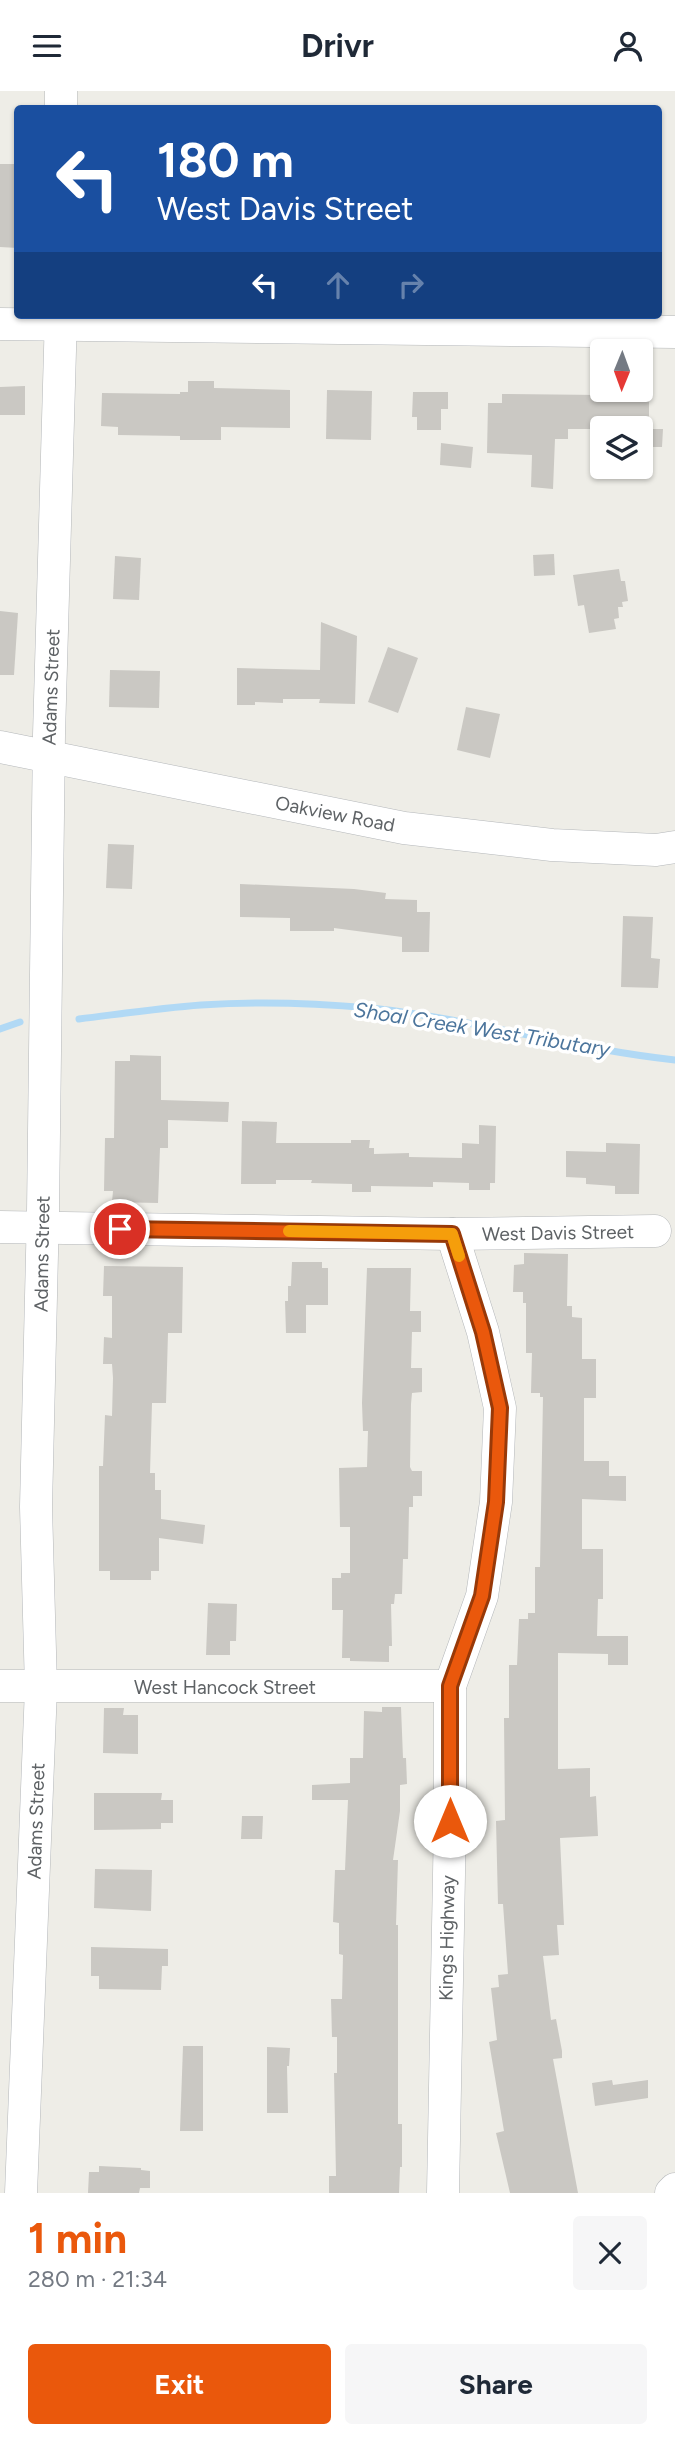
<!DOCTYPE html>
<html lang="en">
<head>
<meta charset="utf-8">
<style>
	body { margin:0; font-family:Figtree,sans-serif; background:#f6f6f7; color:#1f2937; height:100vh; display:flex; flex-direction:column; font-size:26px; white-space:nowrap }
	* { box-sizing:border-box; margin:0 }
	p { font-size:23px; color:#747a83 }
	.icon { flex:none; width:38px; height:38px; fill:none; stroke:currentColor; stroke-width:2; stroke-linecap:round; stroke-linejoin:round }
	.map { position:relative; height:2102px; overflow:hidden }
	.details { display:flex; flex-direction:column; background:#fff; flex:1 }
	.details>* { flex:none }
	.guide { position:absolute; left:14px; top:14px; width:648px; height:214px; border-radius:7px; box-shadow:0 2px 5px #0004; background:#1a4fa0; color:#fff; overflow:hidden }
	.needle { width:46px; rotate:181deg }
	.fabs { position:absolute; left:590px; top:248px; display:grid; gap:14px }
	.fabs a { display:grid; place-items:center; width:63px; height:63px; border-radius:7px; background:#fff; box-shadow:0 2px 5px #0004; font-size:35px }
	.pin { position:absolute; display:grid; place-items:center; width:60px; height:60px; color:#fff; margin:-30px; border:4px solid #fff; border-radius:50%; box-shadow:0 2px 7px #0007 }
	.me { position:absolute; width:77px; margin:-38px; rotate:0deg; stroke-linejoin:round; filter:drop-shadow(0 0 5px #0008) }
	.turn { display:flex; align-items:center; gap:24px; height:147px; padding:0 28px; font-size:32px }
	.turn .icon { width:91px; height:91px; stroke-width:2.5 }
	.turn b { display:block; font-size:49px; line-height:60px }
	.lanes { display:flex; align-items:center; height:66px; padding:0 28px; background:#0003; justify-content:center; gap:35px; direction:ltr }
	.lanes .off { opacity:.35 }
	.round { display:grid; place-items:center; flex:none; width:74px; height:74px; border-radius:7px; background:#f6f6f7 }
	.summary { display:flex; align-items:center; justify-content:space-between; height:119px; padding:0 28px }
	h1 { font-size:42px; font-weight:700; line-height:52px; color:#ea580c }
	.primary-button { display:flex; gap:14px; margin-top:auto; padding:14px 28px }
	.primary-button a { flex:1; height:80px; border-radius:7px; background:#ea580c; color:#fff; font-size:28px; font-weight:700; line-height:80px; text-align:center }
	.primary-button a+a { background:#f6f6f7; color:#1f2937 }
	header { display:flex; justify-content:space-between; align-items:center; height:91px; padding:0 28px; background:#fff; font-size:32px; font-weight:700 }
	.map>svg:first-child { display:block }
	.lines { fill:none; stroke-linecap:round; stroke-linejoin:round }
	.stream { stroke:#b1d9f5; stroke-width:7 }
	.building { fill:#cac8c3 }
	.minor-casing { stroke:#b4b7ba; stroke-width:33 }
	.minor { stroke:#fff; stroke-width:32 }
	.route-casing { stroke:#983908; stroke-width:18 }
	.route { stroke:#ea580c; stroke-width:12 }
	.slow { stroke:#f59e0b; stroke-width:12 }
	.labels { text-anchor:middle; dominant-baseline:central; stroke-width:7; stroke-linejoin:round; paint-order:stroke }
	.street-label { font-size:19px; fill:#5e6265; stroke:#fff }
	.water-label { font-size:21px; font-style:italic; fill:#4c759c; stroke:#fff }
</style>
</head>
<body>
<header><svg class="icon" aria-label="menu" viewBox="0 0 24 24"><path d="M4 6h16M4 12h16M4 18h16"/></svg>Drivr<svg class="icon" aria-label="person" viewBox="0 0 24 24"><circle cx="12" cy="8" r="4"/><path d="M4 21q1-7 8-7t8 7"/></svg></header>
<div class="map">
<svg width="675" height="2102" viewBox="0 0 675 2102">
	<rect width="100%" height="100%" fill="#eeede7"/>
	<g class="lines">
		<g class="stream">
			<path d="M 79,928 C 120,923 160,917 201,914 C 257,910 315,912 371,917 C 473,928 573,958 675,969"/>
			<path d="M 0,938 L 20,931"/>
		</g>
	</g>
	<g class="building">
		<path d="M 0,73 L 18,73 L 18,157 L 0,156 Z"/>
		<path d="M 188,290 L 214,290 L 214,297 L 290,299 L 290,337 L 221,336 L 221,349 L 180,349 L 180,345 L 118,344 L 118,336 L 101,335 L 102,302 L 180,303 L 180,301 L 188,301 Z"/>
		<path d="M 25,295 L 25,324 L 0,324 L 0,296 Z"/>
		<path d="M 327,299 L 372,300 L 371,349 L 326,348 Z"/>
		<path d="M 413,301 L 448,301 L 448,318 L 441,318 L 441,339 L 417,339 L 417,326 L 412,326 Z"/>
		<path d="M 502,303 L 600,304 L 600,307 L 649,308 L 649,338 L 663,338 L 662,356 L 640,356 L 640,338 L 568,338 L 568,348 L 555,348 L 553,398 L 531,396 L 532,364 L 487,362 L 488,312 L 502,312 Z"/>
		<path d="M 441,352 L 473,356 L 471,377 L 440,374 Z"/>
		<path d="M 554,463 L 555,484 L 534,485 L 533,464 Z"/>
		<path d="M 115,465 L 141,467 L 139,509 L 113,508 Z"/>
		<path d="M 619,478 L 621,490 L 625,490 L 628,510 L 622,511 L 623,516 L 618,516 L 619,527 L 614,528 L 616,538 L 589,542 L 584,514 L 578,515 L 573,484 Z"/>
		<path d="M 0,520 L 18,522 L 14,584 L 0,584 Z"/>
		<path d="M 321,531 L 357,545 L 355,613 L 319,612 L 320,608 L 283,608 L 283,612 L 255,611 L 255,614 L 237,614 L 237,577 L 320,579 Z"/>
		<path d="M 388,556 L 418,567 L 398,622 L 368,611 Z"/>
		<path d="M 110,579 L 160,580 L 159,617 L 109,616 Z"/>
		<path d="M 466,616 L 500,623 L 490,667 L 457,659 Z"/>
		<path d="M 108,753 L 134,754 L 132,798 L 106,797 Z"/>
		<path d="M 240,793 L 354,798 L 386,802 L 385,808 L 417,809 L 417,821 L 430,821 L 429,861 L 402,861 L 402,846 L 334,837 L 334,840 L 290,840 L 290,827 L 240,826 Z"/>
		<path d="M 623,825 L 653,826 L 651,867 L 660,868 L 658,897 L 621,896 Z"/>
		<path d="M 130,964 L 161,965 L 161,1009 L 229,1011 L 228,1031 L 168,1029 L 168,1057 L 160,1057 L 158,1112 L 112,1111 L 113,1100 L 104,1100 L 105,1047 L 114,1047 L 115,970 L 130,970 Z"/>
		<path d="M 242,1030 L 277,1031 L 276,1052 L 351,1052 L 351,1049 L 370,1049 L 369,1057 L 374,1057 L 374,1063 L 409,1062 L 409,1066 L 462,1067 L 462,1052 L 479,1053 L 479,1034 L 496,1035 L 495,1092 L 490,1092 L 490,1099 L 469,1099 L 469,1092 L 433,1091 L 433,1096 L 371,1095 L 371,1101 L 352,1101 L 352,1093 L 311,1092 L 312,1089 L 276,1089 L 276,1093 L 241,1093 Z"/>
		<path d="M 606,1052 L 640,1053 L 639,1103 L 615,1103 L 615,1095 L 586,1093 L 586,1087 L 566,1086 L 566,1060 L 606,1061 Z"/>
		<path d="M 524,1162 L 568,1163 L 567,1215 L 572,1215 L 572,1226 L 582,1227 L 582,1268 L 596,1268 L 596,1307 L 584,1307 L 584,1370 L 609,1370 L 609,1385 L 626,1385 L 626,1410 L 582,1408 L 582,1458 L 603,1458 L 603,1508 L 598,1508 L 597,1545 L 628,1545 L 628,1574 L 608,1574 L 608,1563 L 558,1562 L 558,1678 L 590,1677 L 590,1706 L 596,1705 L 598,1745 L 560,1747 L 564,1834 L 557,1834 L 559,1864 L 543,1865 L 551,1929 L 556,1928 L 562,1960 L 562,1967 L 553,1968 L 578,2102 L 510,2102 L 496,2042 L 504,2040 L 489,1951 L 497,1949 L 491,1897 L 499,1896 L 498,1884 L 508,1883 L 503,1813 L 498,1813 L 496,1730 L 505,1729 L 504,1627 L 509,1627 L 509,1574 L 517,1574 L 519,1528 L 528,1528 L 528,1522 L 535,1522 L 535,1476 L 540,1476 L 543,1306 L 540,1306 L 540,1302 L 531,1302 L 532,1262 L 526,1262 L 526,1212 L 523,1212 L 523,1201 L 513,1201 L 514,1174 L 524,1173 Z"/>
		<path d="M 292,1171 L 322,1171 L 322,1177 L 328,1177 L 328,1214 L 306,1214 L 306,1242 L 286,1242 L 285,1210 L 288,1210 L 288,1195 L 291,1195 Z"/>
		<path d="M 104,1175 L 183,1176 L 182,1242 L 168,1242 L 166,1312 L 152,1312 L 150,1382 L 155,1382 L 155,1399 L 161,1399 L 161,1428 L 205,1434 L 203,1453 L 159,1447 L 159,1480 L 151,1480 L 151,1489 L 110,1489 L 110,1480 L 99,1480 L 99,1375 L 103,1375 L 105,1324 L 112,1325 L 113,1287 L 112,1273 L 103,1273 L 104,1246 L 112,1247 L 112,1205 L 103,1205 Z"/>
		<path d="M 367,1177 L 411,1177 L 410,1220 L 421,1220 L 421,1241 L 412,1241 L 411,1277 L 422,1277 L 422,1301 L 412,1302 L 411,1313 L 410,1376 L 412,1380 L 422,1380 L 422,1405 L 413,1405 L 413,1416 L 409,1416 L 408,1468 L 403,1468 L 402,1503 L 395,1503 L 394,1513 L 391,1513 L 392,1555 L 389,1555 L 389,1571 L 350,1570 L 350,1567 L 342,1567 L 343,1519 L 332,1519 L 332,1487 L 341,1487 L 341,1482 L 350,1482 L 350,1436 L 340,1436 L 339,1377 L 367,1376 L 368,1340 L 363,1340 L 362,1312 Z"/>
		<path d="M 208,1512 L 237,1513 L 236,1550 L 230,1550 L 230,1564 L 206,1564 Z"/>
		<path d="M 382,1616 L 401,1616 L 403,1667 L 406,1667 L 407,1693 L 400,1694 L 400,1720 L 393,1769 L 398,1769 L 396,1834 L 398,1834 L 398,2033 L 402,2033 L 402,2076 L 400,2076 L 399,2102 L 329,2102 L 329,2085 L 336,2085 L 334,1982 L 337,1982 L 337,1946 L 332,1946 L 331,1908 L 342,1908 L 343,1864 L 339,1863 L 339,1832 L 333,1831 L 335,1779 L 345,1779 L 348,1709 L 312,1709 L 312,1694 L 350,1692 L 350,1667 L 363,1667 L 364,1620 L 382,1621 Z"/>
		<path d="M 104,1617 L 124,1617 L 123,1624 L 138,1624 L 138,1663 L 103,1662 Z"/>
		<path d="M 94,1702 L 162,1702 L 161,1709 L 173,1709 L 173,1732 L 161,1732 L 161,1738 L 94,1739 Z"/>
		<path d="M 242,1725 L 263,1725 L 262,1748 L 241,1748 Z"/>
		<path d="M 95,1778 L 152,1779 L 151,1820 L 94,1817 Z"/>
		<path d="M 91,1856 L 168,1858 L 168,1875 L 162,1875 L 161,1899 L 99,1898 L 99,1885 L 91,1885 Z"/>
		<path d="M 183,1955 L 203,1955 L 203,2040 L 180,2040 Z"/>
		<path d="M 267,1956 L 290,1957 L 289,1975 L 287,1975 L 288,2022 L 267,2022 Z"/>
		<path d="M 612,1989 L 613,1994 L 648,1989 L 648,2007 L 595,2015 L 592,1992 Z"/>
		<path d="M 99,2075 L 141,2077 L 141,2079 L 150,2080 L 150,2097 L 140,2097 L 139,2102 L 88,2102 L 89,2081 L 99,2081 Z"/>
	</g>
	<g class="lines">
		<g class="minor-casing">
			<g id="minor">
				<path d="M 61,18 L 61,0"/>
				<path d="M 0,233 L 675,241"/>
				<path d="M 0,656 L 404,737 L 552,754 L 656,759 L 675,756"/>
				<path d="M 0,1136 L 452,1143 L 655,1140"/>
				<path d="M 0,1595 L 450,1595"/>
				<path d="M 21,2102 L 41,1597 L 36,1416 L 43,1121 L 49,644 L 61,224"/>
				<path d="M 443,2102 L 450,1730 L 450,1595 L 482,1505 L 496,1411 L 500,1317 L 483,1241 L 452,1143"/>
				<path d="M 671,2102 L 675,2098"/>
			</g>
		</g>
		<use href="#minor" class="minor"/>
	</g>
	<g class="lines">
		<g class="route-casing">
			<path id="route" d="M 120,1138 L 452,1143 L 483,1241 L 500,1317 L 496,1411 L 482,1505 L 450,1595 L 450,1730"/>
		</g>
		<use href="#route" class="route"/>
		<path class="slow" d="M 289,1140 L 452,1143 L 459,1165"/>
	</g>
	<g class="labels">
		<g class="street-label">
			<text transform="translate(51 596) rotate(-88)">Adams Street</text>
			<text transform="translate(335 723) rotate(11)">Oakview Road</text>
			<text transform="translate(558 1142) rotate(-1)">West Davis Street</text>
			<text transform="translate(42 1163) rotate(-89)">Adams Street</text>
			<text x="225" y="1596">West Hancock Street</text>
			<text transform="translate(36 1730) rotate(-88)">Adams Street</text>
			<text transform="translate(447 1847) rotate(-89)">Kings Highway</text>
		</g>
		<g class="water-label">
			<text transform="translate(482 938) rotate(9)">Shoal Creek West Tributary</text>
		</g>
	</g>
</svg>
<div class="fabs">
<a><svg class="needle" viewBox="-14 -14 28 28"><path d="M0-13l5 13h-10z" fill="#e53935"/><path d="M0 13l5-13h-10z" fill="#747a83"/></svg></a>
<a><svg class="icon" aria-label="layers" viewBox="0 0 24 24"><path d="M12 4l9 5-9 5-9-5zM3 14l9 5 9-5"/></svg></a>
</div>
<div class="pin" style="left:120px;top:1138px;background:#d93025"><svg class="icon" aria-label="arrive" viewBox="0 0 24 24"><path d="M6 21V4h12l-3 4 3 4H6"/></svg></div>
<svg class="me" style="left:450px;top:1730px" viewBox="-20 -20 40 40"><circle r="19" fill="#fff"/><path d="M0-13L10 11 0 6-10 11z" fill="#ea580c"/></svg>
<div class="guide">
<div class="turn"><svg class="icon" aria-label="left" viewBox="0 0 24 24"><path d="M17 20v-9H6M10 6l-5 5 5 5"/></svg><div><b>180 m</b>West Davis Street</div></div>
<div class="lanes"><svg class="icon" aria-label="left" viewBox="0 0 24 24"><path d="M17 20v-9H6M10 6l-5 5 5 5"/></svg><svg class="icon off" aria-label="ahead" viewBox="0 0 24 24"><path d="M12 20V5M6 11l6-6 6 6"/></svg><svg class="icon off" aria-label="right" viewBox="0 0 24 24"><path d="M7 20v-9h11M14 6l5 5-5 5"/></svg></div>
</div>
</div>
<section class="details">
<div class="summary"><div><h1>1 min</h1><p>280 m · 21:34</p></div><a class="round"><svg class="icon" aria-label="close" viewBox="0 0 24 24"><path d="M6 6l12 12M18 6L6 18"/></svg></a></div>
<div class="primary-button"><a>Exit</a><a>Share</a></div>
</section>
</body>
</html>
